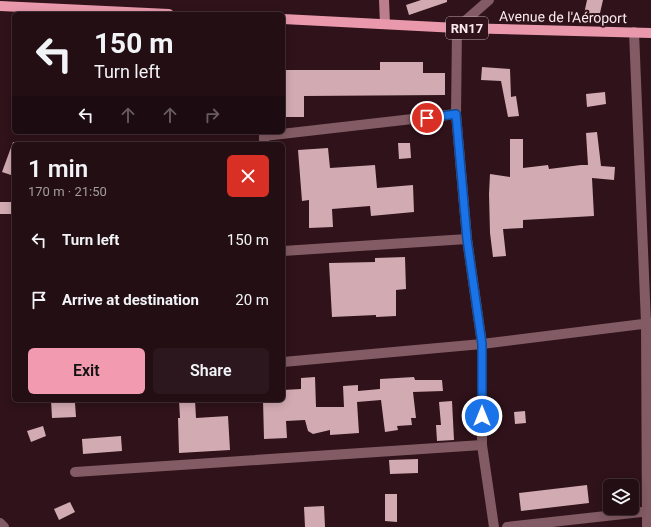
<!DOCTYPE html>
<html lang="en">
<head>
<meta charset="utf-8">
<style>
	body { margin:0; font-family:Roboto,sans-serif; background:#2b171d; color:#f1f3f6; height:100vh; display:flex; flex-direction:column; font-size:15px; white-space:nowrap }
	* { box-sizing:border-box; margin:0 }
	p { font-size:13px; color:#a39ca0 }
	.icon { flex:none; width:22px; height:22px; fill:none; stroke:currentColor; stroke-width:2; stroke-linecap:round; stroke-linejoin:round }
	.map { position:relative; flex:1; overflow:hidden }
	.panel { position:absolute; left:12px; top:142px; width:273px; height:260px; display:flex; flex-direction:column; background:#230e14; border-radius:6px; box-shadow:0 2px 10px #0003,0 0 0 1px #402e34 }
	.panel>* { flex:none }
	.top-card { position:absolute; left:12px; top:12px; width:273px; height:122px; border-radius:6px; box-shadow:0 2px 10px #0003,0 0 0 1px #402e34; background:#230e14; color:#f1f3f6; overflow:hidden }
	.controls { position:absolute; left:603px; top:479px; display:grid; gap:8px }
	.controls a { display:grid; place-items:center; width:36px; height:36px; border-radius:6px; background:#230e14; box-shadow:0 2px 10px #0003,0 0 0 1px #402e34; font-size:20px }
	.pin { position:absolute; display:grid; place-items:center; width:34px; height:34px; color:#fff; margin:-17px; border:2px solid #fff; border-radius:50%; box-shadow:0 1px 4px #0007 }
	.me { position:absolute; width:44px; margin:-22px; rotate:0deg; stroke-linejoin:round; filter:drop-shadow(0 0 3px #0008) }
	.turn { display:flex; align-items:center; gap:14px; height:84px; padding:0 16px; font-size:18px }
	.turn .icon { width:52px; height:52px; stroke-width:2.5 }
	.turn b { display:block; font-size:28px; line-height:34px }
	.lanes { display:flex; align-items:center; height:38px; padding:0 16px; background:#0003; justify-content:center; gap:20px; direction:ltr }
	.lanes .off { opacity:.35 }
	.round { display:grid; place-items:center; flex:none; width:42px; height:42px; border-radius:6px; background:#2b171d }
	.summary { display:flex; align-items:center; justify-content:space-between; height:68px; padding:0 16px }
	h1 { font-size:24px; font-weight:600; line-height:30px }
	.action { display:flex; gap:8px; margin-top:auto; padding:8px 16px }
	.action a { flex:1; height:46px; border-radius:6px; background:#f29ab0; color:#111; font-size:16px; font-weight:600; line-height:46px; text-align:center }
	.action a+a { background:#2b171d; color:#f1f3f6 }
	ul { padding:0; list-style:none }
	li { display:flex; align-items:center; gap:12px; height:60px; padding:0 16px }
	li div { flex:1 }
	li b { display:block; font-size:15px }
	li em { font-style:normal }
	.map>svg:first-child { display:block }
	.building { fill:#d2aab2 }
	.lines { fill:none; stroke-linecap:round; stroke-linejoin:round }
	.street { stroke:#825b64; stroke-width:10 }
	.secondary { stroke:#bc7e8d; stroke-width:10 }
	.primary { stroke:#ea99ad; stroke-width:10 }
	.route-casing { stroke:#114b97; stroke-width:10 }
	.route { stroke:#1a73e8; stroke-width:7 }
	.labels { text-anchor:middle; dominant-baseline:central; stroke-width:4; stroke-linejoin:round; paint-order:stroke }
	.shield { fill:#2f121a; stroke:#beaaae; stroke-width:1 }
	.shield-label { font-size:13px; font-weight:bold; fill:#fcebee }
	.street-label { font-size:14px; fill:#fcebee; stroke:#2f121a }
</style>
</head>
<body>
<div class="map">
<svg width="651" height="527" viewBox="0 0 651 527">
	<rect width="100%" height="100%" fill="#2f121a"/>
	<g class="building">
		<path d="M 421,0 L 447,0 L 447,2 L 409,15 L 406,5 Z"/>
		<path d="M 587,0 L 603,0 L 600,13 L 584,14 Z"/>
		<path d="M 380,62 L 423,62 L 423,73 L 445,73 L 445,95 L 304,96 L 304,117 L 283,117 L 283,70 L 380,70 Z"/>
		<path d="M 482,67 L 510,69 L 511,97 L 516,96 L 519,116 L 508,117 L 501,81 L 481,80 Z"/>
		<path d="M 605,92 L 606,104 L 587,107 L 586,94 Z"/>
		<path d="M 597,132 L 601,166 L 615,167 L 614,180 L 592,178 L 594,216 L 523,220 L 523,228 L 503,229 L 506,256 L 493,257 L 490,233 L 489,194 L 490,174 L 510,177 L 510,139 L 523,139 L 523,168 L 548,165 L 549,169 L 581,165 L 588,165 L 586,133 Z"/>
		<path d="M 13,142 L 14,142 L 14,176 L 2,172 Z"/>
		<path d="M 398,143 L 410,143 L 411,158 L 399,159 Z"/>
		<path d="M 328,148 L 330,168 L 375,165 L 377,188 L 413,185 L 414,212 L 371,216 L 370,206 L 332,209 L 333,227 L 309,228 L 309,200 L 302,201 L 298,150 Z"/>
		<rect x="0" y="202" width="14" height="12"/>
		<path d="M 405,257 L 406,289 L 396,290 L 396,316 L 376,317 L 376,315 L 332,317 L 329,263 L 375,262 L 375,258 Z"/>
		<path d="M 315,377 L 316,407 L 344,407 L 343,386 L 358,385 L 358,391 L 380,389 L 380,379 L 414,377 L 415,380 L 442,380 L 443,391 L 413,392 L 416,418 L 411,418 L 412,425 L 397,426 L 398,430 L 385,432 L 381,400 L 357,402 L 359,433 L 330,435 L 330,430 L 313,434 L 308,431 L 305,420 L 286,421 L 287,438 L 264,439 L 263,400 L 283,400 L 283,390 L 301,389 L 301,378 Z"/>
		<path d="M 51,400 L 64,400 L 64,403 L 75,403 L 76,417 L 52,418 Z"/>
		<path d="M 179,400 L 195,400 L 196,418 L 228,416 L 230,450 L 179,453 L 178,418 L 180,418 Z"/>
		<path d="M 452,401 L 454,440 L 437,441 L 436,425 L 441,425 L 439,402 Z"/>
		<path d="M 525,411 L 526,423 L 515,424 L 514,412 Z"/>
		<path d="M 43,426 L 46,436 L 31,442 L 27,431 Z"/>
		<path d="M 121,436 L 122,451 L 83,454 L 82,439 Z"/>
		<path d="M 418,459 L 418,473 L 390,474 L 389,460 Z"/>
		<path d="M 587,485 L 589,503 L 521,511 L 519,493 Z"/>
		<path d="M 385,494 L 397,494 L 397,522 L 385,521 Z"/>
		<path d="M 70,502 L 75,512 L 59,520 L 54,509 Z"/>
		<path d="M 324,506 L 325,527 L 305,527 L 304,507 Z"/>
	</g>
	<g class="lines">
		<g class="street">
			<path d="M 489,0 L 457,28 L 456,114 L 467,239 L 482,344 L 482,445 L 494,527"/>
			<path d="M 634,32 L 646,323 L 647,527"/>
			<path d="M 264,144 L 264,136 L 456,114"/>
			<path d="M 283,251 L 467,239"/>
			<path d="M 283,362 L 482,344 L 651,323"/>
			<path d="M 75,472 L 482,445"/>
			<path d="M 0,523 L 4,527"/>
			<path d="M 507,527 L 651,511"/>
		</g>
		<path class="secondary" d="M 384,0 L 385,24"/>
		<g class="primary">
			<path d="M 0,6 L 169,14"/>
			<path d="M 283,19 L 457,28 L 651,33"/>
		</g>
	</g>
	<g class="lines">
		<g class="route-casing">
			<path id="route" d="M 427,118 L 456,114 L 467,239 L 482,344 L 482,416"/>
		</g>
		<use href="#route" class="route"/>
	</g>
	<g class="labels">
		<rect class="shield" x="446" y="17" width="42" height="22" rx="3"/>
		<g class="shield-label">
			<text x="467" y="28">RN17</text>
		</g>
		<g class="street-label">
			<text transform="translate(563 17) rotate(1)">Avenue de l'Aéroport</text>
		</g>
	</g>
</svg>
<div class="controls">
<a><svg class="icon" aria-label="layers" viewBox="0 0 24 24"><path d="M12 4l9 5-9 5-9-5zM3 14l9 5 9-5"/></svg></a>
</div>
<div class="pin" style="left:427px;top:118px;background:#d93025"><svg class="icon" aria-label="arrive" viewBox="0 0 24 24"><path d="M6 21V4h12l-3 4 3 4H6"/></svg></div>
<svg class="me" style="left:482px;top:416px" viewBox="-20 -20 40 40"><circle r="17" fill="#1a73e8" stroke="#fff" stroke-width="3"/><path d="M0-11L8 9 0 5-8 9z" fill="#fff"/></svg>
<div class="top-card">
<div class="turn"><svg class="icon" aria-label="left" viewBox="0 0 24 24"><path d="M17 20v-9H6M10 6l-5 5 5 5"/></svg><div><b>150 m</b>Turn left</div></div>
<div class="lanes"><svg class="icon" aria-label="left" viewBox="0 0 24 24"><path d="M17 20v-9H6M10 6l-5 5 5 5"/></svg><svg class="icon off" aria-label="ahead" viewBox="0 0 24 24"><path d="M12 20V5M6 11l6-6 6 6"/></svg><svg class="icon off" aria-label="ahead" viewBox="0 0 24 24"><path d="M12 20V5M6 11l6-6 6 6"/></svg><svg class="icon off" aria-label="right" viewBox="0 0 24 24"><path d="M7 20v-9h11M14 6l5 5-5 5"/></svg></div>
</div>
<section class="panel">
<div class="summary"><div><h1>1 min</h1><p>170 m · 21:50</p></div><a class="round" style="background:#d93025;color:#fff"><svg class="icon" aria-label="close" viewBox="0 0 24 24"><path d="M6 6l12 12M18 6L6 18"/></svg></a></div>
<ul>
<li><svg class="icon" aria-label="left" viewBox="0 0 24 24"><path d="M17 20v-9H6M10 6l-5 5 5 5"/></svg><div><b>Turn left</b></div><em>150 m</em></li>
<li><svg class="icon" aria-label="arrive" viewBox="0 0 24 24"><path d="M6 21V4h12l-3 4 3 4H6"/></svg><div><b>Arrive at destination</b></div><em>20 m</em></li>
</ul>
<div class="action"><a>Exit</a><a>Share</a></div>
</section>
</div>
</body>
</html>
